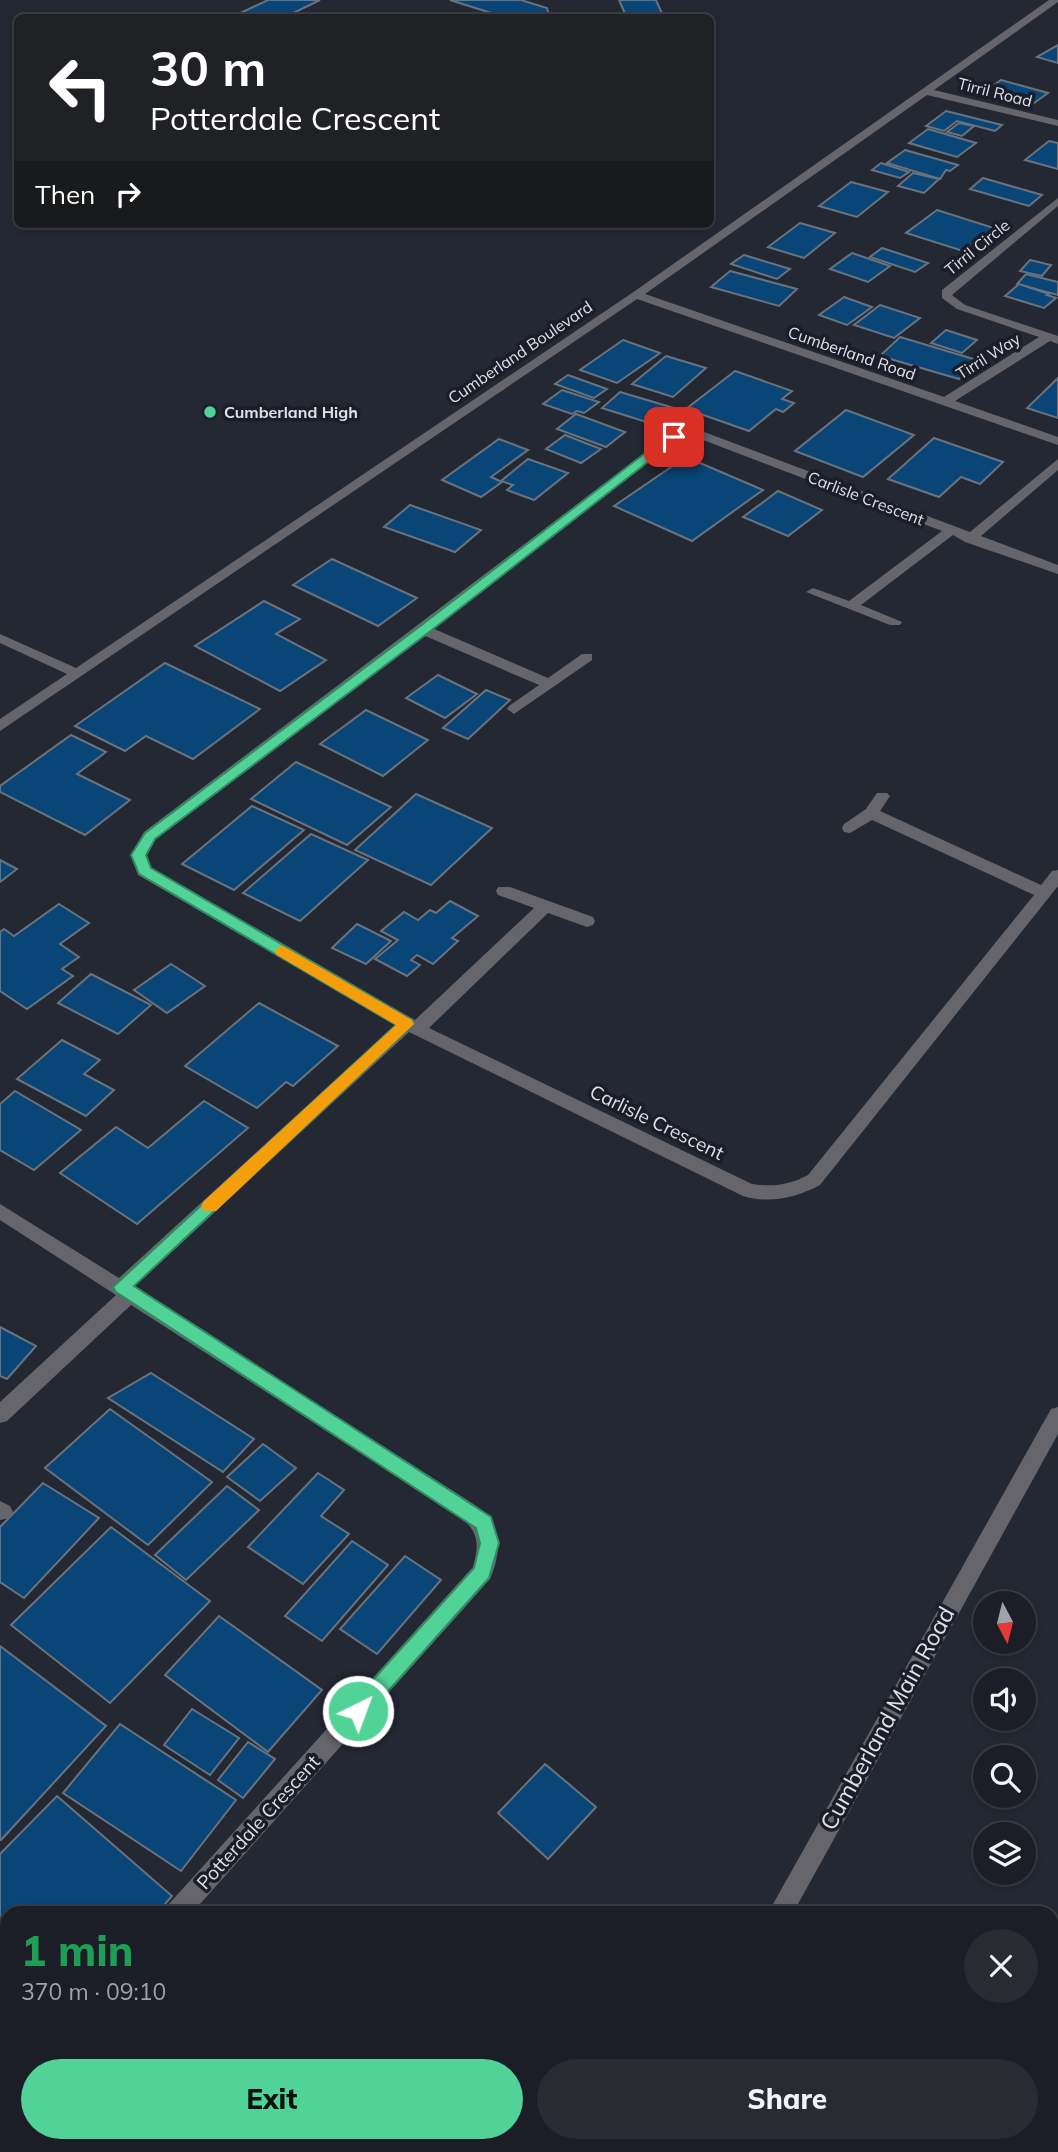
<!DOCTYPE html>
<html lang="en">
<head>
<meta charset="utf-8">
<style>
	body { margin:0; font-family:Mulish,sans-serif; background:#282b32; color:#f1f3f6; height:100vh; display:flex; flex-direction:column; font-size:26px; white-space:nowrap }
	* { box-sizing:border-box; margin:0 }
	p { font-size:23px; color:#a0a2a7 }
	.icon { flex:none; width:38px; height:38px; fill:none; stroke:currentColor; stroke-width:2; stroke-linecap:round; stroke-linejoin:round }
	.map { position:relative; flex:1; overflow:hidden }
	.side { position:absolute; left:0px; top:1906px; width:1059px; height:247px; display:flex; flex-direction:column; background:#1b1e26; border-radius:21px 21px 0 0; box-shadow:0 4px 10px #0003,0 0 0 2px #393c43 }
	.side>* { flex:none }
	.hud { position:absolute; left:14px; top:14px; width:700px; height:214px; border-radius:10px; box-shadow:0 4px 10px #0003,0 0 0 2px #393c43; background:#202124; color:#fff; overflow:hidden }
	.needle { width:46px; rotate:173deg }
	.controls { position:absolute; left:973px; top:1591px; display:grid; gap:14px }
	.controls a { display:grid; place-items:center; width:63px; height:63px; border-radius:50%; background:#1b1e26; box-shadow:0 4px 10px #0003,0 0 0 2px #393c43; font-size:35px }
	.pin { position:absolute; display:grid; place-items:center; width:60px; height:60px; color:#fff; margin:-30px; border-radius:14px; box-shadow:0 4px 10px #0006 }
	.me { position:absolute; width:77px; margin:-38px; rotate:42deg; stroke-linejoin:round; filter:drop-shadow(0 0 5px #0008) }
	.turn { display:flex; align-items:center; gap:24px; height:147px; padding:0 21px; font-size:32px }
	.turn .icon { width:91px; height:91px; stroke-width:2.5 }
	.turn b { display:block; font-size:49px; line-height:60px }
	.then { display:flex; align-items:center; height:66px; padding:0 21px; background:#0003; gap:14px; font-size:26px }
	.round { display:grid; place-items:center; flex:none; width:74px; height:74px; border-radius:37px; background:#282b32 }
	.headline { display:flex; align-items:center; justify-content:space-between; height:119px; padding:0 21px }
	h1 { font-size:42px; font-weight:800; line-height:52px; color:#1e9e55 }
	.action { display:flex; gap:14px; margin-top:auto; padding:14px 21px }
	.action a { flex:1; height:80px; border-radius:42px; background:#51d397; color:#111; font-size:28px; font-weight:800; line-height:80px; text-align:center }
	.action a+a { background:#282b32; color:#f1f3f6 }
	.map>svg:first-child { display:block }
	.building { fill:#0a4577; stroke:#69737d; stroke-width:2 }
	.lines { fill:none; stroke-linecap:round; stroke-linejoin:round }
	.minor { fill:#66656b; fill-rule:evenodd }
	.tertiary { fill:#66656b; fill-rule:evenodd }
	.route { fill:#51d397; stroke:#358962; stroke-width:2 }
	.slow { fill:#f59e0b }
	.poi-dot { fill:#51d397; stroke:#1b1e29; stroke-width:2.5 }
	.labels { text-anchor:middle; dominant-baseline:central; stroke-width:7; stroke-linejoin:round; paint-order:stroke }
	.far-street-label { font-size:16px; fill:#dfe1e9; stroke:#1b1e29 }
	.far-poi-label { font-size:16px; font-weight:bold; fill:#dfe1e9; stroke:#1b1e29; text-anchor:start }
	.street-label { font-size:19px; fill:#dfe1e9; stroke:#1b1e29 }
	.near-street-label { font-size:23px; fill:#dfe1e9; stroke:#1b1e29 }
</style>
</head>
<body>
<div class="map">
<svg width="1058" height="2152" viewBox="0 0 1058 2152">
	<rect width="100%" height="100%" fill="#242833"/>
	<g class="building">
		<path d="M 268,0 L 320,0 L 283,18 L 230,18 Z"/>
		<path d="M 450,0 L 521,0 L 547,8 L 550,18 L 507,18 Z"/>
		<path d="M 619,0 L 656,0 L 664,18 L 627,18 Z"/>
		<path d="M 1058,45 L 1058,63 L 1037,57 Z"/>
		<path d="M 1001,80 L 1048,93 L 1030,106 L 982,93 Z"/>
		<path d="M 946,111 L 1002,125 L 995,131 L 957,121 L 944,131 L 926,126 Z"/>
		<path d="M 959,123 L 974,126 L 962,136 L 947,132 Z"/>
		<path d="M 928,129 L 976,143 L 957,157 L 909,143 Z"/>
		<path d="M 1049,141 L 1058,143 L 1058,169 L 1025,160 Z"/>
		<path d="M 905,150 L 958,165 L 950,171 L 946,170 L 940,179 L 887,163 Z"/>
		<path d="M 881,163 L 909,172 L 900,178 L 872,170 Z"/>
		<path d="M 913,173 L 939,179 L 924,193 L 898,186 Z"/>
		<path d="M 983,178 L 1042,195 L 1029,206 L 970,189 Z"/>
		<path d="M 851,182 L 888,192 L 857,217 L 819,206 Z"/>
		<path d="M 937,210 L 997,229 L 966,252 L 906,233 Z"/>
		<path d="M 800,223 L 835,233 L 804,258 L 768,247 Z"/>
		<path d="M 882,248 L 928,263 L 915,272 L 870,257 Z"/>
		<path d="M 852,253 L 890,266 L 868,282 L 830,269 Z"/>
		<path d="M 744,255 L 790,269 L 777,279 L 731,264 Z"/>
		<path d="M 1030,260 L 1051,265 L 1042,276 L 1020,271 Z"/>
		<path d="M 730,271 L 797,289 L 779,306 L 711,287 Z"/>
		<path d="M 1026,274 L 1058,282 L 1058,295 L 1017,284 Z"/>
		<path d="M 1019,284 L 1049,294 L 1047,295 L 1056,298 L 1044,308 L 1005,296 Z"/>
		<path d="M 844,297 L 872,307 L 847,325 L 819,315 Z"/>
		<path d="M 880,305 L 920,318 L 894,338 L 854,325 Z"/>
		<path d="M 946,330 L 977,340 L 962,353 L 931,343 Z"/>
		<path d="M 900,337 L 977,360 L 959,379 L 880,356 Z"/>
		<path d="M 623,340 L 660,353 L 617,383 L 580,370 Z"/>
		<path d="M 666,356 L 706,368 L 673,397 L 632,384 Z"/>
		<path d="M 735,371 L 792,391 L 782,399 L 794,403 L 783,412 L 776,409 L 749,431 L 686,409 Z"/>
		<path d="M 568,375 L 607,389 L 594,398 L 555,384 Z"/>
		<path d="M 1058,378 L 1058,418 L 1027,408 Z"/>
		<path d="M 562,390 L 599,402 L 584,413 L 577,411 L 572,414 L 543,404 Z"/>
		<path d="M 620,392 L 674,408 L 656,425 L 602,408 Z"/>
		<path d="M 846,410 L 914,435 L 863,477 L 795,451 Z"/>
		<path d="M 576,414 L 625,432 L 606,447 L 557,429 Z"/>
		<path d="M 565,435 L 601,449 L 581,463 L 546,449 Z"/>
		<path d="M 934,438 L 1003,462 L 980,484 L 961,477 L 939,497 L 888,479 Z"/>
		<path d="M 499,439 L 528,450 L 491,477 L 502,482 L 481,497 L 442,480 Z"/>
		<path d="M 686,457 L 763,490 L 692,541 L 614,506 Z"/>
		<path d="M 528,459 L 568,473 L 534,500 L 507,490 L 513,485 L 501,481 Z"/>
		<path d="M 778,491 L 822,510 L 788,536 L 743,517 Z"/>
		<path d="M 410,505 L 481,530 L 455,552 L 384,527 Z"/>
		<path d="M 332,559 L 417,598 L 378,626 L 293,585 Z"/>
		<path d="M 264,601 L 300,619 L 276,634 L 326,660 L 280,691 L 195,646 Z"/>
		<path d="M 165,663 L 260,709 L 193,759 L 146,736 L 125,751 L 75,726 Z"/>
		<path d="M 438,675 L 477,694 L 445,718 L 406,698 Z"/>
		<path d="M 486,690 L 510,700 L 468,739 L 443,728 Z"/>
		<path d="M 366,710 L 428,740 L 383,776 L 320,744 Z"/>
		<path d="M 71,735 L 106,752 L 77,774 L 130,800 L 85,835 L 0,792 L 0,786 Z"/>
		<path d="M 296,762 L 391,807 L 347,845 L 251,799 Z"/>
		<path d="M 416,794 L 492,828 L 431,885 L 355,850 Z"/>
		<path d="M 252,806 L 304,830 L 234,890 L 182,864 Z"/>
		<path d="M 311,834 L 368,860 L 300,921 L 243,893 Z"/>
		<path d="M 0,860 L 17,869 L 0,882 Z"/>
		<path d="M 450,901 L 478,916 L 452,938 L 458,941 L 433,964 L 417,955 L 411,960 L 420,965 L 407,976 L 375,959 L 398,940 L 381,931 L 404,912 L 418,920 L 430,910 L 436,913 Z"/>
		<path d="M 59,904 L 89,923 L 60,944 L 79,957 L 62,969 L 73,976 L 27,1009 L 0,991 L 0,932 L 4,929 L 14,936 Z"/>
		<path d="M 357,924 L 391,941 L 366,964 L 332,948 Z"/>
		<path d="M 171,964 L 205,986 L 167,1013 L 134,990 Z"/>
		<path d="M 91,974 L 151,1005 L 118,1034 L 58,1003 Z"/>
		<path d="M 259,1003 L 338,1046 L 293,1086 L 286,1082 L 257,1108 L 185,1066 Z"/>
		<path d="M 62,1040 L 100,1060 L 84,1074 L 114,1090 L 86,1116 L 17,1079 Z"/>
		<path d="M 15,1091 L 81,1130 L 34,1170 L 0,1150 L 0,1104 Z"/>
		<path d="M 204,1101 L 248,1128 L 137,1224 L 60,1173 L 116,1127 L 148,1148 Z"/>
		<path d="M 0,1327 L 36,1346 L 7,1379 L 0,1376 Z"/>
		<path d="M 151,1373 L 254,1439 L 223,1472 L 108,1398 Z"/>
		<path d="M 110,1409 L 212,1482 L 148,1545 L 45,1468 Z"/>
		<path d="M 263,1444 L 296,1468 L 260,1501 L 227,1477 Z"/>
		<path d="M 318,1473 L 344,1490 L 321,1516 L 349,1534 L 303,1584 L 248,1547 Z"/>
		<path d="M 43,1483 L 99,1518 L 24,1598 L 0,1582 L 0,1527 Z"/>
		<path d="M 227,1486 L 259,1510 L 186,1580 L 155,1555 Z"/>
		<path d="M 111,1527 L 210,1601 L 110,1703 L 11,1625 Z"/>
		<path d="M 352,1541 L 388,1565 L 322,1641 L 285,1616 Z"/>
		<path d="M 405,1556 L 441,1580 L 377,1654 L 340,1629 Z"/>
		<path d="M 219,1616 L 322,1690 L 268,1752 L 165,1675 Z"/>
		<path d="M 0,1646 L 106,1726 L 1,1840 L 0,1839 Z"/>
		<path d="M 192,1709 L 239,1738 L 210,1775 L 164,1745 Z"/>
		<path d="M 120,1724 L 236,1800 L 181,1871 L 63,1793 Z"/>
		<path d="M 248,1742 L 275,1759 L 243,1798 L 218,1780 Z"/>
		<path d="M 545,1764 L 596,1807 L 548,1859 L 498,1813 Z"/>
		<path d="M 57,1796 L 172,1896 L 157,1913 L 7,1913 L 7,2014 L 0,2008 L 0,1854 Z"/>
	</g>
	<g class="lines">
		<g class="minor">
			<path d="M 1049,0 L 1058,0 L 1058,2 L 934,90 L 1058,120 L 1058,126 L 927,95 L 645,294 L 944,397 L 1039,337 L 957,309 L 942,298 L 942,290 L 1058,198 L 1058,206 L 952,295 L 965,305 L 1058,336 L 1058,344 L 1050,341 L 955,401 L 1058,437 L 1058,445 L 637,299 L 0,731 L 0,719 L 67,674 L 0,643 L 0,634 L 76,668 L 632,293 Z"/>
			<path d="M 699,430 L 970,532 L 1058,459 L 1058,470 L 981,536 L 1058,565 L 1058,574 L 965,542 L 953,535 L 861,605 L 902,622 L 900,625 L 890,625 L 806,592 L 813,588 L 849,601 L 942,531 L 698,438 L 678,440 L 432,628 L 548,678 L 582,654 L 592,654 L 592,660 L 514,714 L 507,709 L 509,706 L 539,685 L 423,635 L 156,839 L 147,855 L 151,868 L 415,1020 L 534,908 L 498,895 L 496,891 L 498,887 L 510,887 L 593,917 L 595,921 L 593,925 L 587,927 L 548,913 L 429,1028 L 752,1184 C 773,1187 789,1185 808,1175 L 1034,895 L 872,820 L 850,833 L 844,832 L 842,828 L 844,824 L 866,809 L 877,793 L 887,793 L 890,796 L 880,811 L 1041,885 L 1052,871 L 1058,870 L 1058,886 L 820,1185 C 796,1198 769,1204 743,1196 L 409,1032 L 134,1287 L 475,1505 C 500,1525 503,1550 490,1579 L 192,1913 L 164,1913 L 168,1905 L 473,1567 C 479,1545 479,1533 461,1517 L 131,1305 L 7,1421 L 0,1423 L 0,1402 L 116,1295 L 0,1220 L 0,1204 L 119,1278 L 396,1024 L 138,875 L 131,855 L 144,832 L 670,434 Z"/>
			<path d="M 0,1501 L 10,1506 L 13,1512 L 10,1518 L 0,1520 Z"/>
			<path d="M 7,2088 L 7,2119 L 0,2122 L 0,2091 Z"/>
		</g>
		<g class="tertiary">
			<path d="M 1058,1407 L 1058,1434 L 793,1913 L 768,1913 L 1051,1409 Z"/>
			<path d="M 644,2146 L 671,2146 L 668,2152 L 641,2152 Z"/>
		</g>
	</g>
	<path class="route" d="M 670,434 L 680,437 L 428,633 L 155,839 L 146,855 L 151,868 L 412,1020 L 414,1024 L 134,1286 L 491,1517 L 499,1543 L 489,1578 L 365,1717 L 358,1720 L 351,1717 L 348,1711 L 351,1704 L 474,1568 L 480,1543 L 476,1528 L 116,1292 L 113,1287 L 396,1025 L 139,874 L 131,855 L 145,833 L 419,627 Z"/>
	<path class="slow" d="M 283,946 L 412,1020 L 414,1024 L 216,1211 L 204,1211 L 201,1206 L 204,1201 L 396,1025 L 277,955 L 275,952 L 277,948 Z"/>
	<circle class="poi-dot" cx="210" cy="412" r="7"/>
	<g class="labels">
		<g class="far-street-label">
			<text transform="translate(995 92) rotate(14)">Tirril Road</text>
			<text transform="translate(977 247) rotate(-39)">Tirril Circle</text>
			<text transform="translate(520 352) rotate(-34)">Cumberland Boulevard</text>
			<text transform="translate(852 353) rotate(19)">Cumberland Road</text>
			<text transform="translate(988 356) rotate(-32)">Tirril Way</text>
			<text transform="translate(866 498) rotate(21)">Carlisle Crescent</text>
		</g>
		<g class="far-poi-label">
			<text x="224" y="412">Cumberland High</text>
		</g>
		<g class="street-label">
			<text transform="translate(657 1122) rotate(26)">Carlisle Crescent</text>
			<text transform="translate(258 1822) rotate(-48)">Potterdale Crescent</text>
		</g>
		<g class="near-street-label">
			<text transform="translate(887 1718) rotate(-61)">Cumberland Main Road</text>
		</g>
	</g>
</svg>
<div class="controls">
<a><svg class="needle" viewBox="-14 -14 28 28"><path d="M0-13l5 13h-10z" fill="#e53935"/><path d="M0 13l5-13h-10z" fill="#a0a2a7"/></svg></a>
<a><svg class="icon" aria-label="sound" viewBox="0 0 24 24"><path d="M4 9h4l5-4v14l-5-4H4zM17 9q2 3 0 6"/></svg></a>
<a><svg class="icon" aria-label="search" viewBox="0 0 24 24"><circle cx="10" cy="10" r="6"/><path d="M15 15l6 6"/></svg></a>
<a><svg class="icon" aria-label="layers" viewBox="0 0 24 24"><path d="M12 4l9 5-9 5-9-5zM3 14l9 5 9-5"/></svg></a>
</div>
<div class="pin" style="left:674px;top:437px;background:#d93025"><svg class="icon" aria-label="arrive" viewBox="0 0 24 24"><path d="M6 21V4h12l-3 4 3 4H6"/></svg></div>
<svg class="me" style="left:358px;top:1711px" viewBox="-20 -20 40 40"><circle r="17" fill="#51d397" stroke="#fff" stroke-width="3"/><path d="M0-11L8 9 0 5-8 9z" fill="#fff"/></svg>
<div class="hud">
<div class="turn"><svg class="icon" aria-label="left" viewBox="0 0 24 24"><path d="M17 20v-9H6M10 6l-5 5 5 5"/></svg><div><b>30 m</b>Potterdale Crescent</div></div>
<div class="then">Then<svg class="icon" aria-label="right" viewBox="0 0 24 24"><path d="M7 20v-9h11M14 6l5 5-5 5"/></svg></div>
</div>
<section class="side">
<div class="headline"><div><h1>1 min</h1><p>370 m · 09:10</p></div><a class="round"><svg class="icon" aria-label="close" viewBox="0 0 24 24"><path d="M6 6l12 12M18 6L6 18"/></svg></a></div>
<div class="action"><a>Exit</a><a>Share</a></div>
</section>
</div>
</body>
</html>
